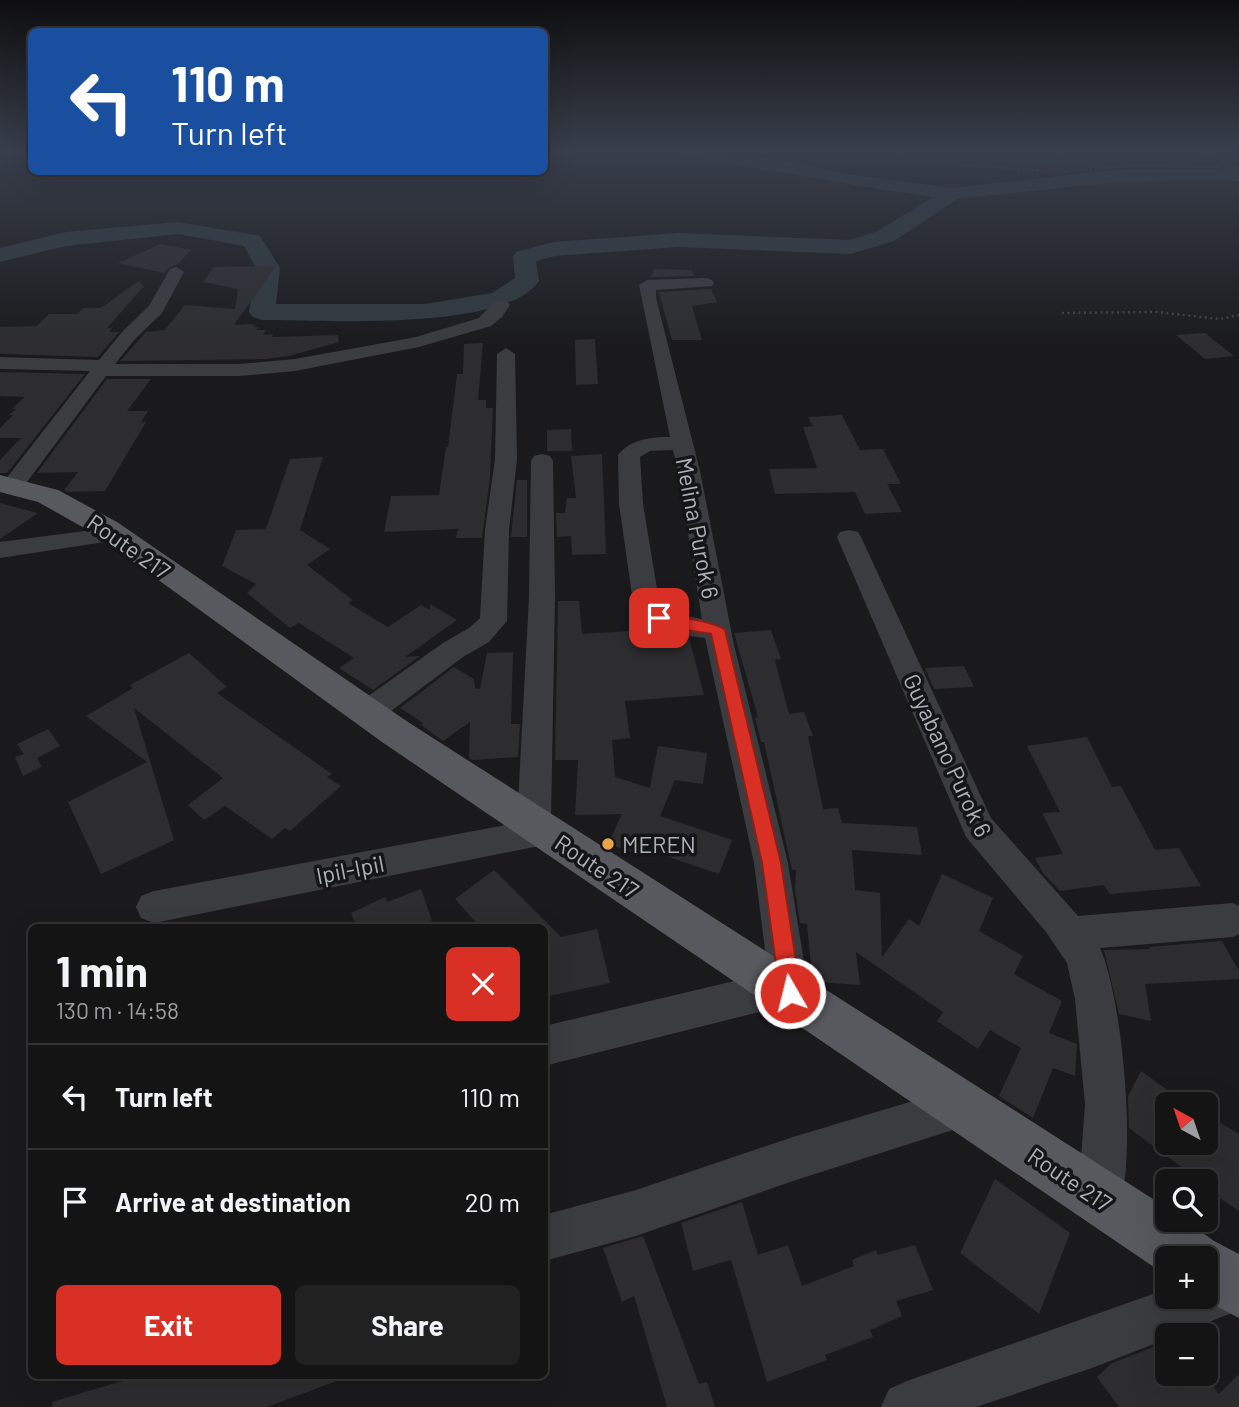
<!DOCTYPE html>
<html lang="en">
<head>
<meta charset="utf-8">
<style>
	body { margin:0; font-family:Barlow,sans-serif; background:#212122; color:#f1f3f6; height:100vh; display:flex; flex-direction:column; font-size:26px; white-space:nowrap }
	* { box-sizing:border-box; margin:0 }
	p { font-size:23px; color:#9d9ea0 }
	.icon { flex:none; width:38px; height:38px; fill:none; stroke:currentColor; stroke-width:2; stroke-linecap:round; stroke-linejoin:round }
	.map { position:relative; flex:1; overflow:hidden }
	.panel { position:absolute; left:28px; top:924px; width:520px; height:455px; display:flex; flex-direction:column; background:#141415; border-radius:10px; box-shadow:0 7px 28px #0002,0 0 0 2px #333334 }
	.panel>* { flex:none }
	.hud { position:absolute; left:28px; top:28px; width:520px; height:147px; border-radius:10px; box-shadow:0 7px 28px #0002,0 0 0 2px #333334; background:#1a4fa0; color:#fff; overflow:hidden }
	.needle { width:46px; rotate:320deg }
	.buttons { position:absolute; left:1155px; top:1092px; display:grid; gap:14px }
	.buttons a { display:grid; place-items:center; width:63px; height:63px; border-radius:10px; background:#141415; box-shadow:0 7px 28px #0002,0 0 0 2px #333334; font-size:35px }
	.pin { position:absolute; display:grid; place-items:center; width:60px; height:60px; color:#fff; margin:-30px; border-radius:14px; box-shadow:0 4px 10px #0006 }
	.me { position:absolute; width:77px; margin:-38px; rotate:352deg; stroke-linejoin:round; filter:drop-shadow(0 0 5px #0008) }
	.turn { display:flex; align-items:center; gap:24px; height:147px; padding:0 28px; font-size:32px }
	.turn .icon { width:91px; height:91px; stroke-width:2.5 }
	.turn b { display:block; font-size:49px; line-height:60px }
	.round { display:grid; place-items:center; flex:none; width:74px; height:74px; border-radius:10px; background:#212122 }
	.head { display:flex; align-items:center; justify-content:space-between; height:119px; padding:0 28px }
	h1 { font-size:42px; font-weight:700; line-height:52px }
	.button { display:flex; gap:14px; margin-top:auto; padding:14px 28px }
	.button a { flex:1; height:80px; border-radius:10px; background:#d93025; color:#fff; font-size:28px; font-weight:700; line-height:80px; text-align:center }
	.button a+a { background:#212122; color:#f1f3f6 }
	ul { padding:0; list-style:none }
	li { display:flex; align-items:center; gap:21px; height:105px; padding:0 28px; border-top:2px solid #333334 }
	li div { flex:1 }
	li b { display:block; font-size:26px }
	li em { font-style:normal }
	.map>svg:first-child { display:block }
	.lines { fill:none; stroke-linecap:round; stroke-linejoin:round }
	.river { fill:#303a3f; fill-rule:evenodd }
	.building { fill:#2d2d30 }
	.path-far1 { stroke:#414347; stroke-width:2; stroke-dasharray:2 2.5; stroke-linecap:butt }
	.path { stroke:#414347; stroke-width:2.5; stroke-dasharray:2 3.5; stroke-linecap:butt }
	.minor { fill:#3b3c40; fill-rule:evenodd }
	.major { fill:#57595f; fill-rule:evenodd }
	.route { fill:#d93025; stroke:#8d1f18; stroke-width:2 }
	.poi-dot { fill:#e9a545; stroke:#151517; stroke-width:2.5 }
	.labels { text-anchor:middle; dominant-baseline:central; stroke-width:7; stroke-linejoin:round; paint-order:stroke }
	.street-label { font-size:23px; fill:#adb2ba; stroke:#151517 }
	.poi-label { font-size:23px; fill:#adb2ba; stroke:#151517; text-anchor:start }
</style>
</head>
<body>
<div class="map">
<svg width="1239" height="1407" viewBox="0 0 1239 1407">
	<rect width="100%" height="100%" fill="#1a1a1c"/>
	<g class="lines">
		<path class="river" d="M 673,151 L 715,151 L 782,160 L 845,174 L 952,188 L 1116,170 L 1239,169 L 1239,181 L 1116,182 L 957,199 L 894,241 L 851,254 L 679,247 L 555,256 L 536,261 L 539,281 C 504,332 321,320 262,320 L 253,317 L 249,312 L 256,268 L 244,246 L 178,234 L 66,246 L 0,262 L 0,248 L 66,232 L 178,222 L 260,236 L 280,268 L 276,304 L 425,304 L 492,293 L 515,278 L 513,257 L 516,252 L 554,242 L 679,233 L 850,240 L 878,231 L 933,197 C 849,186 766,169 682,156 Z"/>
	</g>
	<g class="building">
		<path d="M 161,244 L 191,250 L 178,264 L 168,268 L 164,273 L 118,263 Z"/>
		<path d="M 276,266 L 234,325 L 255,324 L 253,327 L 258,327 L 256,330 L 266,330 L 263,335 L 273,334 L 272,337 L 338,335 L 339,342 L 289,356 L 266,359 L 120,361 L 146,332 L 165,330 L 185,305 L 235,309 L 238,289 L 203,282 L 214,267 Z"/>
		<path d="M 654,269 L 692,270 L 694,276 L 651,277 Z"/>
		<path d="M 139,281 L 144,286 L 107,328 L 112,328 L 109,332 L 119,332 L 98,357 L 0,354 L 0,327 L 37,326 L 49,314 L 77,314 L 83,308 L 101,308 Z"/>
		<path d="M 711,289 L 717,302 L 692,306 L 702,340 L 672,340 L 659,292 Z"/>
		<path d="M 1205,333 L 1234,356 L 1205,359 L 1176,335 Z"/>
		<path d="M 595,339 L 598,384 L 576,385 L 575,340 Z"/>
		<path d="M 483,343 L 478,400 L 486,400 L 486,408 L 493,408 L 490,477 L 482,538 L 456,538 L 458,529 L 384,532 L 391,496 L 439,495 L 446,447 L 448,447 L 457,374 L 463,374 L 464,344 Z"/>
		<path d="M 0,372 L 85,374 L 7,473 L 0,473 L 0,460 L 21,438 L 0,438 L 0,428 L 13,415 L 9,415 L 16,409 L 12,409 L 25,397 L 0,396 Z"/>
		<path d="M 107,379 L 151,379 L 127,411 L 148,411 L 141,422 L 146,422 L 105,491 L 68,492 L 64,490 L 78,472 L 37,473 Z"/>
		<path d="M 842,415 L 860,450 L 883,449 L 901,484 L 887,484 L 902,512 L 865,514 L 855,492 L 775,494 L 769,469 L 817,468 L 803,427 L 813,426 L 808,417 Z"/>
		<path d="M 571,429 L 572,451 L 547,451 L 547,430 Z"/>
		<path d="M 602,454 L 606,554 L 572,555 L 571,536 L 557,537 L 556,513 L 565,513 L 567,498 L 576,498 L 571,456 Z"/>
		<path d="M 323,457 L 300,530 L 330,549 L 307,565 L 353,600 L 348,603 L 388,627 L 421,605 L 430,610 L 430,604 L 457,620 L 405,657 L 420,656 L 373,690 L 339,668 L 354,658 L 299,623 L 290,628 L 247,593 L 256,584 L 222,566 L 236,530 L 266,529 L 290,459 Z"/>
		<path d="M 517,480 L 527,480 L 527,537 L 511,537 Z"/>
		<path d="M 0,503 L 38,513 L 0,539 Z"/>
		<path d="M 558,601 L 579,601 L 582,634 L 632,631 L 632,641 L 689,638 L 704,695 L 625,701 L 630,738 L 612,740 L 615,777 L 650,788 L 658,746 L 707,753 L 703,784 L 675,780 L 660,816 L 732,840 L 719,874 L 645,849 L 643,856 L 608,844 L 622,814 L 575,815 L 578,760 L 555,760 Z"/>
		<path d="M 771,630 L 781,659 L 775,660 L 789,714 L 804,712 L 813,736 L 808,736 L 823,809 L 838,808 L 842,823 L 917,827 L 922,855 L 852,850 L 855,890 L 880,893 L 882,957 L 909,919 L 919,926 L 942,874 L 993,898 L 979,931 L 1023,956 L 1014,974 L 1062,1001 L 1049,1033 L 1077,1044 L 1075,1076 L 1053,1068 L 1033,1118 L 999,1096 L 1021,1048 L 990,1030 L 978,1049 L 937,1021 L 943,1012 L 856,952 L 860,985 L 819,982 L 812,977 L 807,924 L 800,923 L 795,891 L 796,870 L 792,870 L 764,742 L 761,742 L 755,718 L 758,717 L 734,633 Z"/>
		<path d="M 513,652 L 511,724 L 520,724 L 518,757 L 473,760 L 469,758 L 470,722 L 443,741 L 421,725 L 423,723 L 400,708 L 454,667 L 474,679 L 475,688 L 480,689 L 487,653 Z"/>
		<path d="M 189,653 L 227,687 L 217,693 L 332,774 L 327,777 L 341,786 L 290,831 L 285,828 L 272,839 L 225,806 L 204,820 L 188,805 L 223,778 L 134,708 L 174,840 L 101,874 L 68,802 L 147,762 L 86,716 L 133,688 L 130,685 Z"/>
		<path d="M 964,666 L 974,687 L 934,689 L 925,668 Z"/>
		<path d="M 48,729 L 60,746 L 37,758 L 42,767 L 23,776 L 15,757 L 24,754 L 17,744 Z"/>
		<path d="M 1087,737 L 1112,787 L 1121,786 L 1155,850 L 1179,848 L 1201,886 L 1110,894 L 1104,885 L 1060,891 L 1043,873 L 1035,858 L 1063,854 L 1042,813 L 1060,812 L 1027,746 Z"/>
		<path d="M 494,870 L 561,937 L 597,929 L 610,983 L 544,997 L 544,928 L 481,928 L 455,899 Z"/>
		<path d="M 421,889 L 432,921 L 415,928 L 357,928 L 351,913 L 385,897 L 387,902 Z"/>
		<path d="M 1222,941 L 1239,971 L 1239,979 L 1145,984 L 1151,1021 L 1119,1014 L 1104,950 L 1150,949 L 1149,947 Z"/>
		<path d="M 1141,1071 L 1187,1104 L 1167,1104 L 1167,1143 L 1206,1143 L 1214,1119 L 1239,1134 L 1239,1211 L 1206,1189 L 1206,1181 L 1194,1181 L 1195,1177 L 1129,1128 L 1128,1096 Z"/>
		<path d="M 995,1179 L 1070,1233 L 1039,1314 L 960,1253 Z"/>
		<path d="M 742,1202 L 758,1255 L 788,1245 L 802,1286 L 854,1266 L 852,1260 L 876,1250 L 878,1255 L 915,1245 L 933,1290 L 896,1301 L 902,1316 L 870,1330 L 873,1337 L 825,1355 L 827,1360 L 767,1382 L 731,1260 L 693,1271 L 681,1223 Z"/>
		<path d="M 643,1236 L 699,1384 L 707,1382 L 715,1407 L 667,1407 L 634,1296 L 622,1302 L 603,1248 Z"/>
		<path d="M 1167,1342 L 1167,1374 L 1203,1374 L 1219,1394 L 1239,1374 L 1239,1407 L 1119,1407 L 1097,1377 L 1112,1363 Z"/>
		<path d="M 139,1376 L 341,1376 L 342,1379 L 267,1407 L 52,1407 L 52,1402 Z"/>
	</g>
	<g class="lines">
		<g class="path-far1">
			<path d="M 1044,151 L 1097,167"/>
			<path d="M 1196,151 L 1232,166"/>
			<path d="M 897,160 L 1058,172 L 1137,165 L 1239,168"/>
		</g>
		<path class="path" d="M 1062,313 L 1157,312 L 1220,319 L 1239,315"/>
		<g class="minor">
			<path d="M 176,267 L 184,272 L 162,313 L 135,339 L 115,364 L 239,364 L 295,359 L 416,337 L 479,318 L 495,301 L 507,301 L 510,305 L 502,317 L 491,326 L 419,347 L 295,371 L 239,376 L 106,376 L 21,490 L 5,490 L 2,485 L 5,480 L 90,371 L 0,369 L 0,357 L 99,360 L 123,331 L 149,306 L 170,269 Z"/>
			<path d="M 706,278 L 712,280 L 714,283 L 712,286 L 656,290 L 656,298 L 700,471 L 734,645 L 788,863 L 809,993 L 804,1006 L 790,1012 L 779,1007 L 544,1066 L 544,1026 L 768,973 L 754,863 L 705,638 C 675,634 650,629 633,602 L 619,504 L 618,455 C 630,439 652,437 670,437 L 639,285 L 647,280 ZM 673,450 L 678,471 L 702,619 L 677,614 L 659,601 L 643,504 L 640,457 L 650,451 Z"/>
			<path d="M 506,348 L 515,354 L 517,459 L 509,530 L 507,621 L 489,642 L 463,657 L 379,720 L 368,723 L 357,720 L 353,712 L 357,704 L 443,643 L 469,628 L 480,618 L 485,530 L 495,459 L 497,354 Z"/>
			<path d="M 542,454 L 550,456 L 553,461 L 555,597 L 551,819 L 559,822 L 564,832 L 559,842 L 154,923 L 141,918 L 136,907 L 141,896 L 154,891 L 517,823 L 529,597 L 531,461 L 534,456 Z"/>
			<path d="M 115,527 L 124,529 L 127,534 L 124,539 L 0,558 L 0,542 Z"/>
			<path d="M 849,530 L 858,532 L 861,537 L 991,818 L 1078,916 L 1233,903 L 1239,906 L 1239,934 L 1233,937 L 1100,948 C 1123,1000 1138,1164 1117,1215 L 1101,1222 L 1085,1215 L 1078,1199 L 1085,1104 L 1075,999 L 1067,963 L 1046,932 L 966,837 L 837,537 L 840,532 Z"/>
			<path d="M 963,1086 L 978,1092 L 984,1107 L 978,1122 L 793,1181 L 636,1236 L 544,1261 L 544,1215 L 636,1190 L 793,1137 Z"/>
			<path d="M 1237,1263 L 1237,1311 L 1176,1335 L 1167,1335 L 1167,1339 L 1092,1368 L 976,1407 L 881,1407 L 889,1389 L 907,1381 L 1167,1289 L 1167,1297 L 1206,1297 L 1206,1275 Z"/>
		</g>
		<path class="major" d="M 0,475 L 58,490 L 117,522 L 408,722 L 1167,1208 L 1167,1220 L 1185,1220 L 1214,1241 L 1239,1254 L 1239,1318 L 1199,1297 L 1206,1297 L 1206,1258 L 1167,1258 L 1167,1276 L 382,742 L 95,534 L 38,502 L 0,492 Z"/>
	</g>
	<linearGradient id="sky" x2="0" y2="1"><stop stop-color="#0e0e0f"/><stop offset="0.43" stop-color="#383e4b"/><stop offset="1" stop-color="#383e4b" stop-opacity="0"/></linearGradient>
	<rect width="1239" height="348" fill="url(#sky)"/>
	<path class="route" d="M 659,613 C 674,617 716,621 725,630 L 781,863 L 801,993 L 798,1001 L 790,1003 L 783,1001 L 780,993 L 762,863 L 711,634 L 667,627 L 652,618 Z"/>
	<circle class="poi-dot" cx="608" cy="844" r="7"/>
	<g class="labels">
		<g class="street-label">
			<text transform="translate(698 528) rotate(79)">Melina Purok 6</text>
			<text transform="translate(129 546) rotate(35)">Route 217</text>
			<text transform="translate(948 755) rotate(65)">Guyabano Purok 6</text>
			<text transform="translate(597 866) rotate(34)">Route 217</text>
			<text transform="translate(350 869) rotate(-11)">Ipil-Ipil</text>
			<text transform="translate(1070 1179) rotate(34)">Route 217</text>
		</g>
		<g class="poi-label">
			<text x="622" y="844">MEREN</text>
		</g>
	</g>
</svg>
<div class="buttons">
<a><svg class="needle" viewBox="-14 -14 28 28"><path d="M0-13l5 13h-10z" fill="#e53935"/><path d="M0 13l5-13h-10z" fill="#9d9ea0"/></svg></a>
<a><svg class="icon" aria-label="search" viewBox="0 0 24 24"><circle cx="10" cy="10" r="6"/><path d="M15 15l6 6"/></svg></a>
<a>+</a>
<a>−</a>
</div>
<div class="pin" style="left:659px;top:618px;background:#d93025"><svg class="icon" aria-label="arrive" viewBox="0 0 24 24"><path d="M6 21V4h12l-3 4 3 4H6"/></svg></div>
<svg class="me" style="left:790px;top:993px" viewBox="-20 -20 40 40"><circle r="17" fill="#d93025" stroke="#fff" stroke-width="3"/><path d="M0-11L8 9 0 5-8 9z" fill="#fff"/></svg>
<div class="hud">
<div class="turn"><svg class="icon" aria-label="left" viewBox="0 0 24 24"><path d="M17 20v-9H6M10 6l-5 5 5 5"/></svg><div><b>110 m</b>Turn left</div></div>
</div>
<section class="panel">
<div class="head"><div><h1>1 min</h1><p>130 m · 14:58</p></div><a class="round" style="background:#d93025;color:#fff"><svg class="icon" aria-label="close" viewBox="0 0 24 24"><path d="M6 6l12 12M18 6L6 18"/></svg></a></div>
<ul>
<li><svg class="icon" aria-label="left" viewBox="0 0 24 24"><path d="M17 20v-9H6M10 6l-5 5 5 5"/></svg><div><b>Turn left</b></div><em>110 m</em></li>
<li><svg class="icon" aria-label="arrive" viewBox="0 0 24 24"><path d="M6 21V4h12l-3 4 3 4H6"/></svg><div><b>Arrive at destination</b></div><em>20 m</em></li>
</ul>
<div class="button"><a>Exit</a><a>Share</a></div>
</section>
</div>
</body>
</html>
